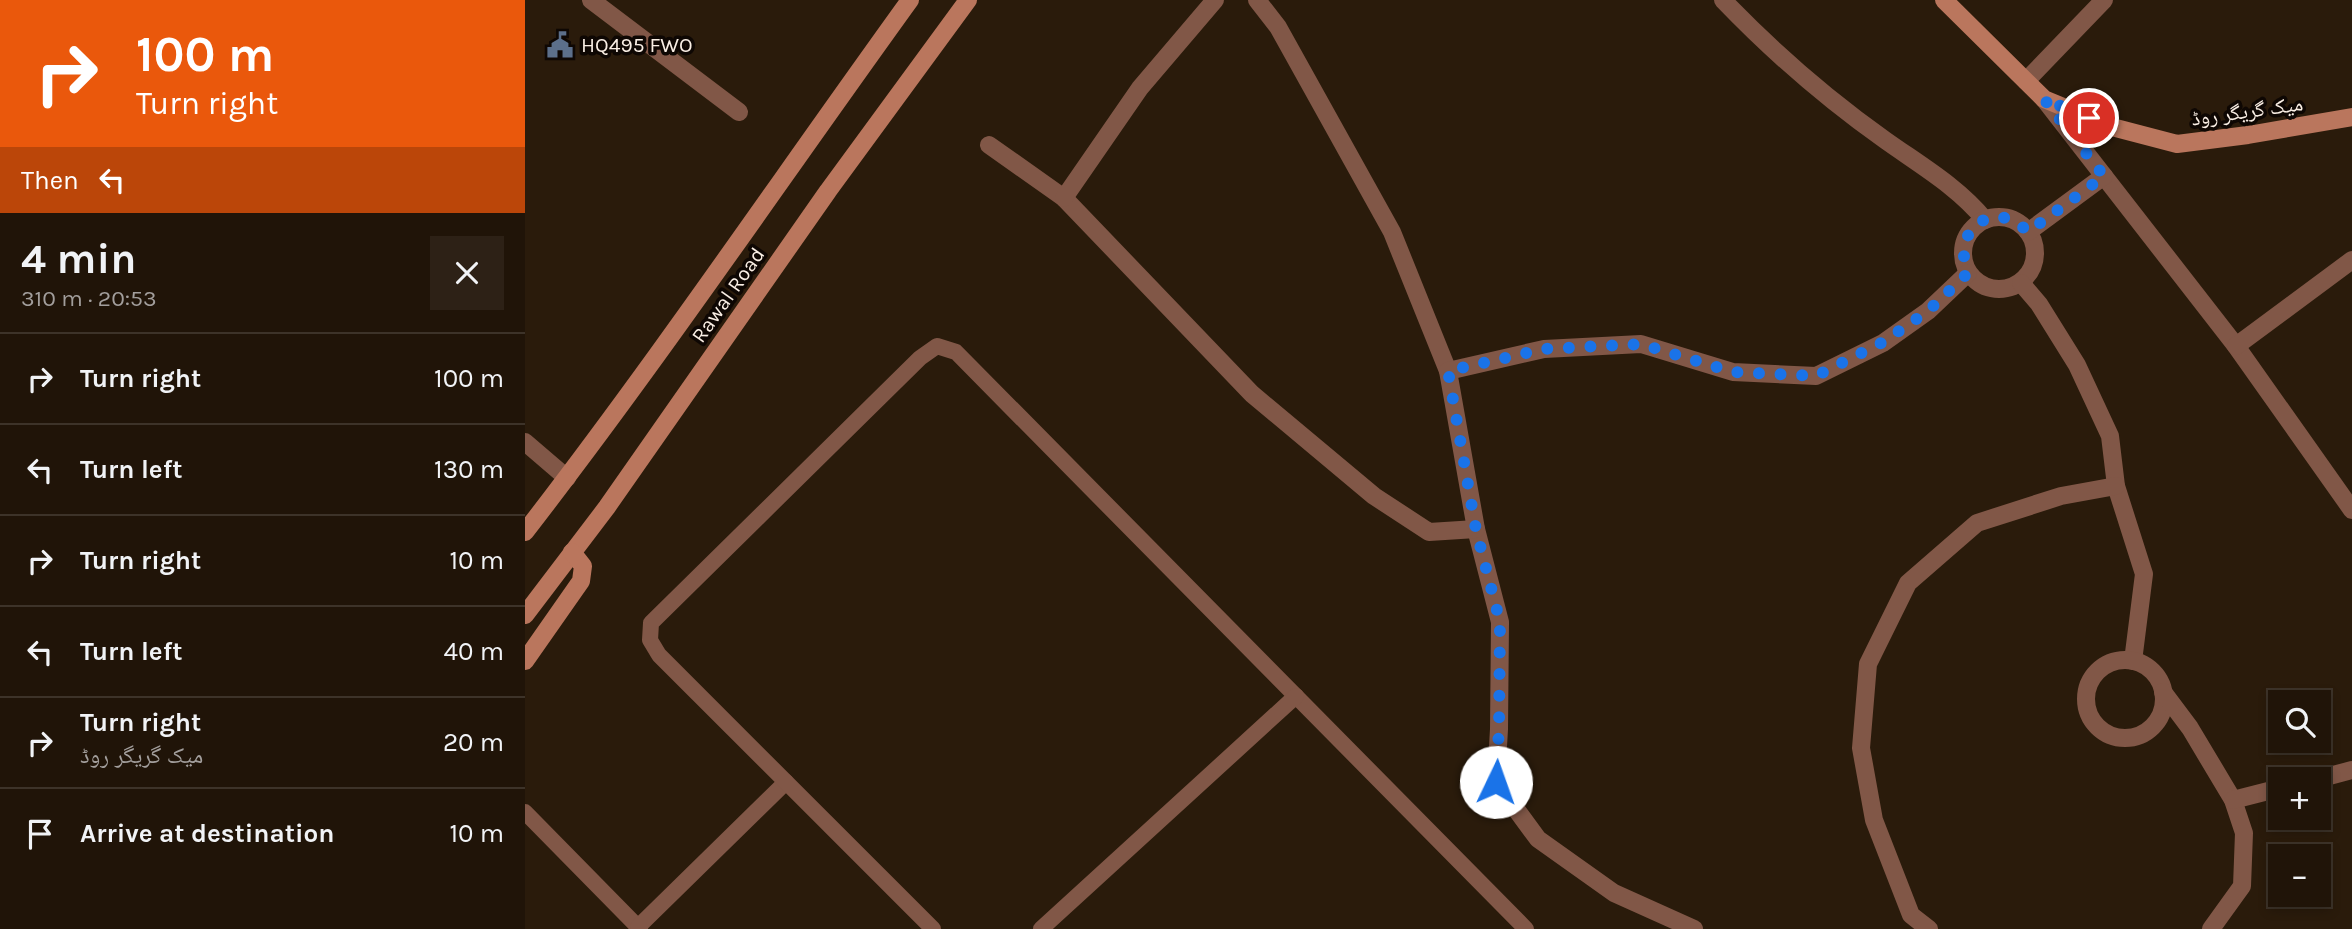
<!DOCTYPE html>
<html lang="en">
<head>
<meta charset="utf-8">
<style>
	body { margin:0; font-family:Karla,"Noto Naskh Arabic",sans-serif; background:#2d2116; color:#f1f3f6; height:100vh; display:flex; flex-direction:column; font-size:26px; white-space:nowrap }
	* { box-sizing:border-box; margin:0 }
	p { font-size:23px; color:#a29e9c }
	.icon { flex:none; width:38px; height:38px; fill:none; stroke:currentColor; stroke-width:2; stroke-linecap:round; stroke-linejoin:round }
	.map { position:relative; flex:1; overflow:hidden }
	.details { display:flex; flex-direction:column; background:#201408; width:525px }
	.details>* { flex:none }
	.banner { background:#ea580c; color:#fff; overflow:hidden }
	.tools { position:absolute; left:1743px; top:690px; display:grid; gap:14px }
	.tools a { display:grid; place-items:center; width:63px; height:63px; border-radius:0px; background:#201408; box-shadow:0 4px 10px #0003,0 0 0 2px #3d3329; font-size:35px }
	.pin { position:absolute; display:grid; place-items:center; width:60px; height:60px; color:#fff; margin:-30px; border:4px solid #fff; border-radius:50%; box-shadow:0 2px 7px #0007 }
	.me { position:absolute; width:77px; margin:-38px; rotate:3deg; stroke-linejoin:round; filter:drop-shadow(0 0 5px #0008) }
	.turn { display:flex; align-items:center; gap:24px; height:147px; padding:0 21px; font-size:32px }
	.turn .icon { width:91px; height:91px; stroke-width:2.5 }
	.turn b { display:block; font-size:49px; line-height:60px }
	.then { display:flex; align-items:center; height:66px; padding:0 21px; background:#0003; gap:14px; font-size:26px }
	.round { display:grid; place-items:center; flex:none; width:74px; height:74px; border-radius:0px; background:#2d2116 }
	.overview { display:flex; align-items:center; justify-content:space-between; height:119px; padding:0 21px }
	h1 { font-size:42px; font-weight:700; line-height:52px }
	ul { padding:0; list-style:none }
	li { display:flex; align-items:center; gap:21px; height:91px; padding:0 21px; border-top:2px solid #3d3329 }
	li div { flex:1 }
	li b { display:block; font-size:26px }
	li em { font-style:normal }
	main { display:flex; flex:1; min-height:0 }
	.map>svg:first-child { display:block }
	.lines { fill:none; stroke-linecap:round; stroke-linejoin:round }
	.lane { stroke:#815747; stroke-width:16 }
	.street { stroke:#815747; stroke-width:18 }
	.secondary { stroke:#ba765d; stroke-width:18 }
	.route { stroke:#1a73e8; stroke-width:12; stroke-dasharray:0 21.6 }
	.labels { text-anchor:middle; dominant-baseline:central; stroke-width:7; stroke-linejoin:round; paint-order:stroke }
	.poi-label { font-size:21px; fill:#faefe5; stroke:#0e0703; text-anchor:start }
	.street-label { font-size:21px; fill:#faefe5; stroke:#0e0703 }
</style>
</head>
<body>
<main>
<section class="details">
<div class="banner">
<div class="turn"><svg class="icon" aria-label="right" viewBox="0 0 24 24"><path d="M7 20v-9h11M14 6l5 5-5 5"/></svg><div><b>100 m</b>Turn right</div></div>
<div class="then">Then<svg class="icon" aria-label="left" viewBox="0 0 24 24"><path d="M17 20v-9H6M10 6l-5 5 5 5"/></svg></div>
</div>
<div class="overview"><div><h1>4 min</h1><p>310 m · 20:53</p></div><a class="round"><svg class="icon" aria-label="close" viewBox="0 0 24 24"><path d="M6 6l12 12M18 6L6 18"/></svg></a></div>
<ul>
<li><svg class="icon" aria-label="right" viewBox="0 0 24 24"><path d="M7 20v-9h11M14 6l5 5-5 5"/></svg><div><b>Turn right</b></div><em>100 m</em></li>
<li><svg class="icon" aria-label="left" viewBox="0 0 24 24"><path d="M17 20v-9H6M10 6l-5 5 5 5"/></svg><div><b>Turn left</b></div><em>130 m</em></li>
<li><svg class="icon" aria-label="right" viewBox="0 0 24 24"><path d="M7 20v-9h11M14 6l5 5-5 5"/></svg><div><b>Turn right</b></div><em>10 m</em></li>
<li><svg class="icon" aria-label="left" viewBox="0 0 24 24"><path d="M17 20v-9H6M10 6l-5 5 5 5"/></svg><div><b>Turn left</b></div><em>40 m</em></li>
<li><svg class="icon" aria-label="right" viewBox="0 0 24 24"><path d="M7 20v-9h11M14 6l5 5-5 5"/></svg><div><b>Turn right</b><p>میک گریگر روڈ</p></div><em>20 m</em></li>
<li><svg class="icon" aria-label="arrive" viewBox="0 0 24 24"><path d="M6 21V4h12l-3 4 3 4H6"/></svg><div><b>Arrive at destination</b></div><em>10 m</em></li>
</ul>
</section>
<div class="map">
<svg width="1827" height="929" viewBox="0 0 1827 929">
	<rect width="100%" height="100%" fill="#2a1b0b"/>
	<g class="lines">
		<g class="lane">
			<path d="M 0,812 L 115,929"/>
			<path d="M 113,927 L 261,782"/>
			<path d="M 408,929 L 134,655 L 125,640 L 126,623 L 395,358 L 412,346 L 431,352 L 1001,929"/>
			<path d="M 516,929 L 771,696"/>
		</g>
		<g class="street">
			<path d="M 66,0 L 214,112"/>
			<path d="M 732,0 L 753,27 L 867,232 L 923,371 L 951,529 L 975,622 L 974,729 L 971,782 L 1013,839 L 1089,893 L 1169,929"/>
			<path d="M 1198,0 C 1247,51 1302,99 1360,140 C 1395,165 1432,186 1460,220"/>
			<path d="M 1501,81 L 1579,0"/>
			<path d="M 1519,99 L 1711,346 L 1827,510"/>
			<path d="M 464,145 L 539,198 L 727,394 L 849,496 L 904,532 L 951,529"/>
			<path d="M 539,198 L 615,88 L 690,0"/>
			<circle cx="1474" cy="253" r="36"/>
			<path d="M 1503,232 L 1579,176"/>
			<path d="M 1496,283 L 1514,304 L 1552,365 L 1585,436 L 1591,486 L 1619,574 L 1608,661"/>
			<path d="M 1711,346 L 1827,260"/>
			<path d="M 923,371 L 1019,349 L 1116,344 L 1208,372 L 1291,376 L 1358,343 L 1403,311 L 1443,273"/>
			<path d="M 0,442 L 42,478"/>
			<circle cx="1600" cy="699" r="39"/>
			<path d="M 1638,692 L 1665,728 L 1708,800 L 1719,833 L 1717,886 L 1686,929"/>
			<path d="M 1793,779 L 1827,770"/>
			<path d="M 1708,800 L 1755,788"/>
			<path d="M 1404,929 L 1386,915 L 1349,820 L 1336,748 L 1343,664 L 1383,583 L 1452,523 L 1536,496 L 1591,486"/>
		</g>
		<g class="secondary">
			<path d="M 1419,0 L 1519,99 L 1587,127 L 1652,144 L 1723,135 L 1827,117"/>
			<path d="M 0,532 C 134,359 257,177 385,0"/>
			<path d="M 0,615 L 82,507 L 303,191 L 443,0"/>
			<path d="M 0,661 L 56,581 L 58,566 L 47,552"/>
		</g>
	</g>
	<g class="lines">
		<path class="route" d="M 971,782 L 974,729 L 975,622 L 951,530 L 923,371 L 1019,349 L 1116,344 L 1208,372 L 1291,376 L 1358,342 L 1403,311 L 1443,273 C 1425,229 1470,197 1503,232 L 1579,176 L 1519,99 L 1564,118"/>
	</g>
	<defs>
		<g id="civic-bare" transform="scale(2.1)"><path d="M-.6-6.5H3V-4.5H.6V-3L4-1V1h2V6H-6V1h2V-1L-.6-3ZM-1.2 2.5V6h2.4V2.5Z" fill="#5c6f8a" stroke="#0e0703" stroke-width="2.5" paint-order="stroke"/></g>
	</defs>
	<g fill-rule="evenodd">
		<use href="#civic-bare" x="35" y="45"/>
	</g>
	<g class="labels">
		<g class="poi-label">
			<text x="56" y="45">HQ495 FWO</text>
		</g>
		<g class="street-label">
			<text transform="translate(1722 111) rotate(-8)">میک گریگر روڈ</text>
			<text transform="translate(203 295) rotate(-55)">Rawal Road</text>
		</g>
	</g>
</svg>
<div class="tools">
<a><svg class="icon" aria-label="search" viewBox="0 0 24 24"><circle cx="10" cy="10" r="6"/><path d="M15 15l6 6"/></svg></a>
<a>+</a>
<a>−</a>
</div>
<div class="pin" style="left:1564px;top:118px;background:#d93025"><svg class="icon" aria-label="arrive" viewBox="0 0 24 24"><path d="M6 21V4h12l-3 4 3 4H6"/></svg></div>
<svg class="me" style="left:971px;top:782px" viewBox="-20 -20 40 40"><circle r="19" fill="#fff"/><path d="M0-13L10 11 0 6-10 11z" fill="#1a73e8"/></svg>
</div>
</main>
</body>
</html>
